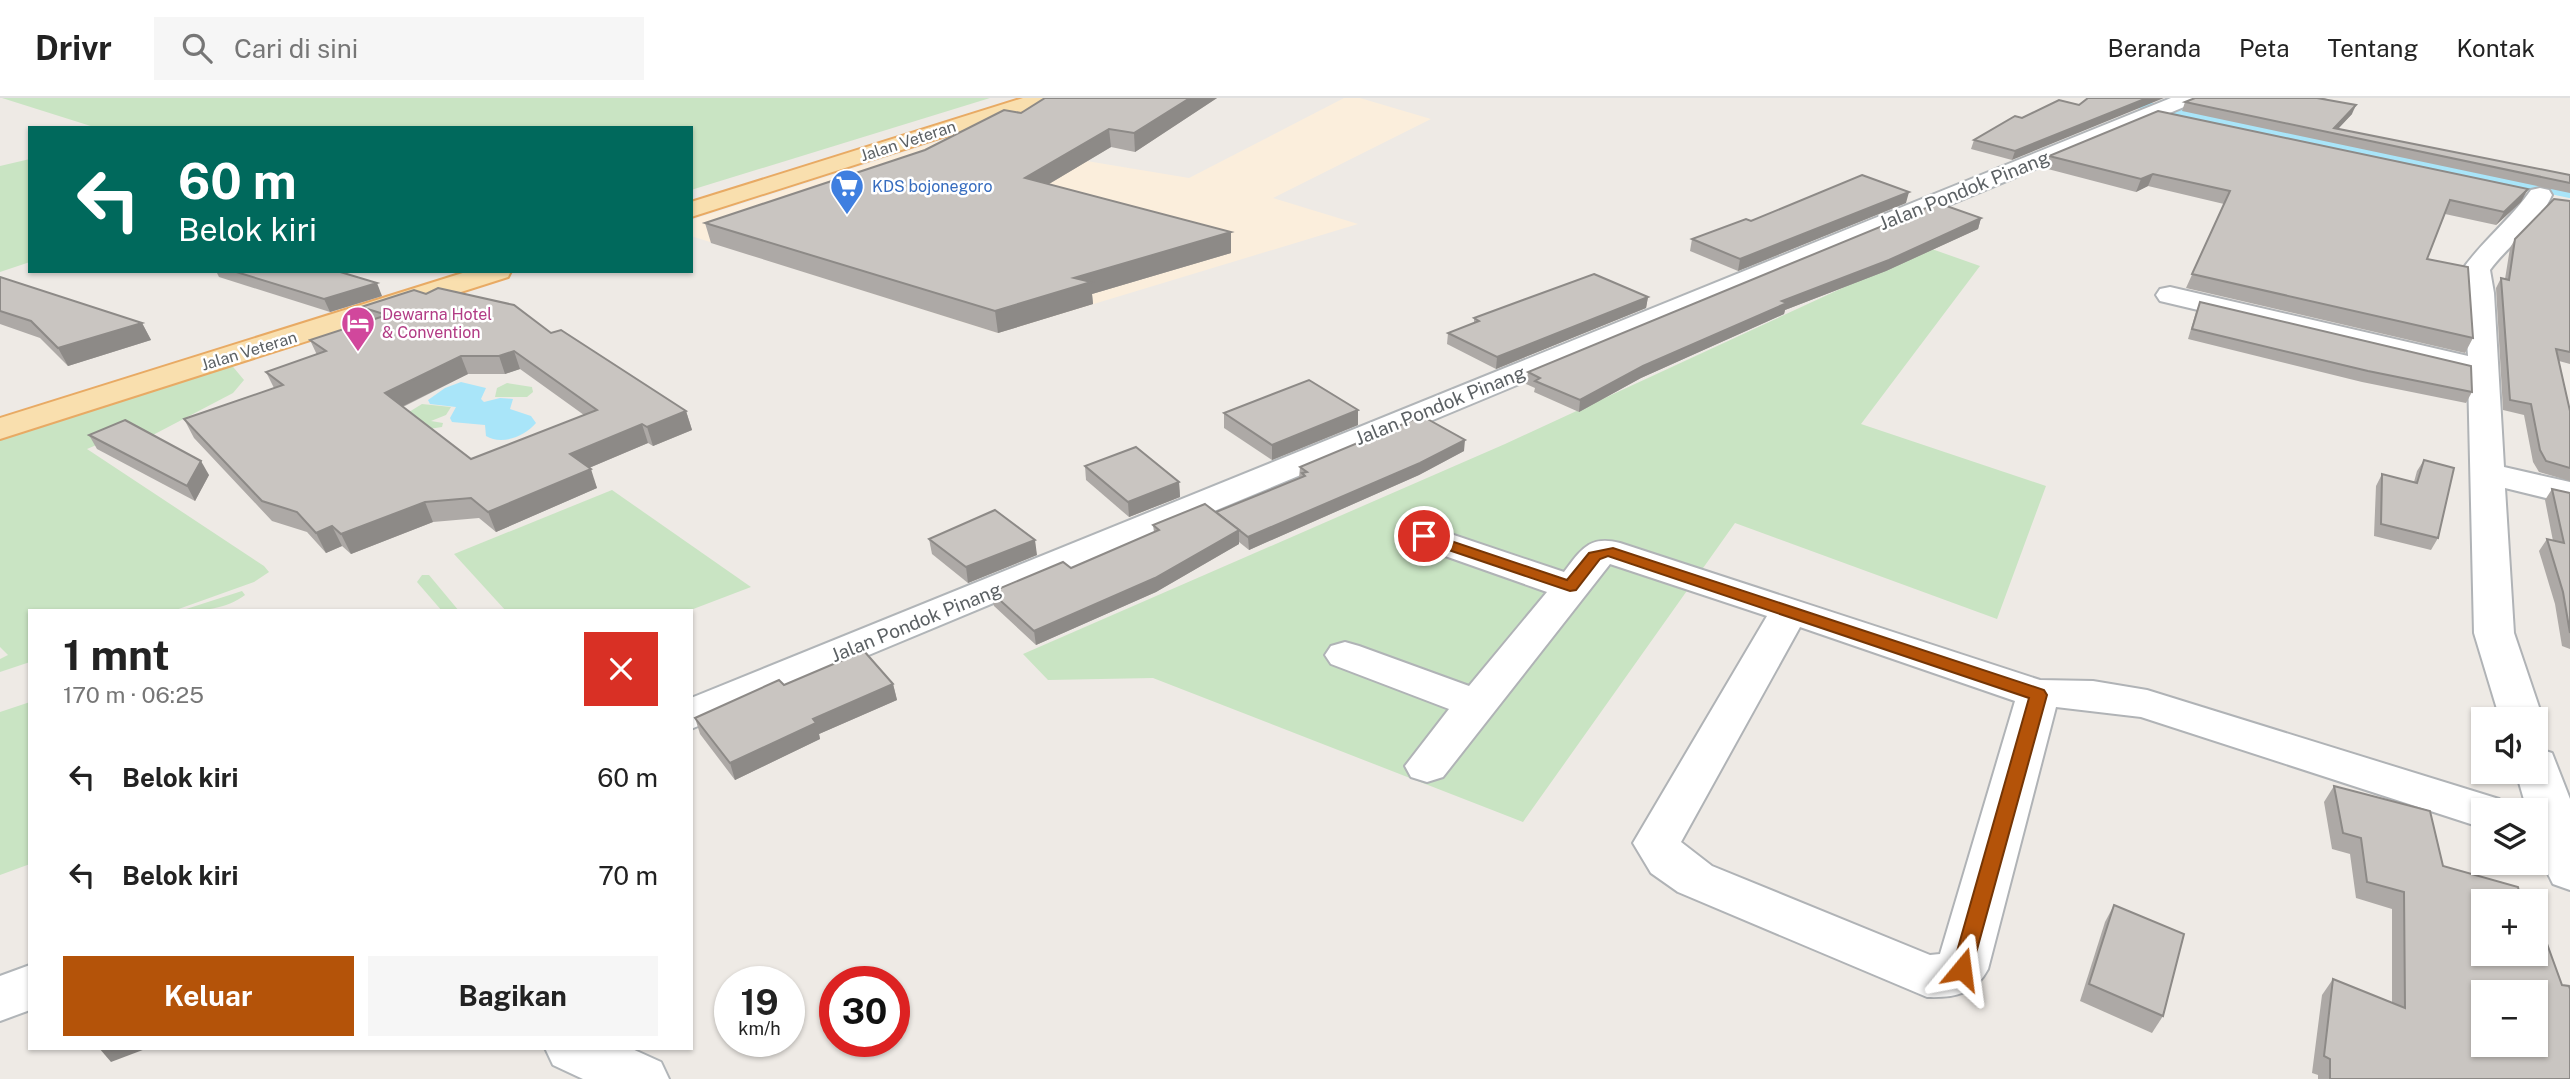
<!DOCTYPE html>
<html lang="id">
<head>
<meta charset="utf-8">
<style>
	body { margin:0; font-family:"Public Sans",sans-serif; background:#f6f6f6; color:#222; height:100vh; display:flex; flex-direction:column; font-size:26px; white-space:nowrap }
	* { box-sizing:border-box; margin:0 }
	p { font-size:23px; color:#767676 }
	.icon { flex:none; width:38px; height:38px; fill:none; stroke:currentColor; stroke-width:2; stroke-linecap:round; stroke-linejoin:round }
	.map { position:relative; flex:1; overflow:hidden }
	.drawer { position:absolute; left:28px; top:511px; width:665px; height:441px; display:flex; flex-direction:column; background:#fff; border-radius:0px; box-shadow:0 2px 5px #0004 }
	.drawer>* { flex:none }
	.hud { position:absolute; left:28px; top:28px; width:665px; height:147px; border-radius:0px; box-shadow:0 2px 5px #0004; background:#00695c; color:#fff; overflow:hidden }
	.buttons { position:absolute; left:2471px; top:609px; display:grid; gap:14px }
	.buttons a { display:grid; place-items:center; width:77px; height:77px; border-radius:0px; background:#fff; box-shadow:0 2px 5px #0004; font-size:35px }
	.speed { position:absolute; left:714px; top:868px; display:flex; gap:14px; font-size:35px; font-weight:700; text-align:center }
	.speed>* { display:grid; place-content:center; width:91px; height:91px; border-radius:50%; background:#fff; box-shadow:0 2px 5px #0004; line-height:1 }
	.speed small { font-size:18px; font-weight:400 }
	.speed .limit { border:10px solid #d22; background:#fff; color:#111 }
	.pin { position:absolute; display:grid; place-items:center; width:60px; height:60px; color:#fff; margin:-30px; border:4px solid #fff; border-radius:50%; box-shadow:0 2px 7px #0007 }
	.me { position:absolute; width:77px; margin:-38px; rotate:16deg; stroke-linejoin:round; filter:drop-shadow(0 0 5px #0008) }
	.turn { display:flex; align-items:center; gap:24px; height:147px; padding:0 35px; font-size:32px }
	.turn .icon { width:91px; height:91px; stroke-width:2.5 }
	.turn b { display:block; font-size:49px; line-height:60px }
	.round { display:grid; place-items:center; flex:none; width:74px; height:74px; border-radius:0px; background:#f6f6f6 }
	.summary { display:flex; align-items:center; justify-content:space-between; height:119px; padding:0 35px }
	h1 { font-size:42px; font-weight:700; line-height:52px }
	.action { display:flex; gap:14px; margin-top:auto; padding:14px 35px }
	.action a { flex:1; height:80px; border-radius:0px; background:#b45309; color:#fff; font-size:28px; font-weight:700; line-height:80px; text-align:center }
	.action a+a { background:#f6f6f6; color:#222 }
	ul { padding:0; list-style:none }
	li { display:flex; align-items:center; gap:21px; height:98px; padding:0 35px }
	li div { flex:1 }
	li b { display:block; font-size:26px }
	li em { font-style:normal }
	header { display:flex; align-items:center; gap:42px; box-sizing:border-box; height:98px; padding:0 35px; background:#fff; border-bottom:2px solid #e0e0e0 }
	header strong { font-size:33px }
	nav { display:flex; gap:38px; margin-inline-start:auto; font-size:24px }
	.search { width:490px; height:63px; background:#f6f6f6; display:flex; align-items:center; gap:18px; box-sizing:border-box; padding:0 24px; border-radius:0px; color:#767676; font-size:26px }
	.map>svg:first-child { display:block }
	.commercial { fill:#fbeedc }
	.green { fill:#c9e4c3 }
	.water { fill:#a9e5f9 }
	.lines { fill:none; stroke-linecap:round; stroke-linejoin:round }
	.stream { stroke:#a9e5f9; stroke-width:8 }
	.street-casing { stroke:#b0b3b6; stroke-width:4 }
	.secondary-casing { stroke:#b1b5b8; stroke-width:4 }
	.primary-casing { stroke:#e8aa64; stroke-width:4 }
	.street { fill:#fff; fill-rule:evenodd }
	.secondary { fill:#fff; fill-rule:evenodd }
	.primary { fill:#f9dfae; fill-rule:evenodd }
	.wall { fill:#ada9a6; fill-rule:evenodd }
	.shaded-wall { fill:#8d8a87 }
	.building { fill:#c9c5c1; stroke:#8d8a87; stroke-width:2; fill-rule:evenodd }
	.route { fill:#b45309; stroke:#753606; stroke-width:2 }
	.labels { text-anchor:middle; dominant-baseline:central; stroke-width:5; stroke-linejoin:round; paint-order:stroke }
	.far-street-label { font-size:16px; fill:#5c6164; stroke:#fff }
	.far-shop-label { font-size:16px; fill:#366cbe; stroke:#fff; text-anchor:start }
	.far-hotel-label { font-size:16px; fill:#b23c85; stroke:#fff; text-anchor:start }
	.street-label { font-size:19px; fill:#5c6164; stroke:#fff }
</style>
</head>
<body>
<header>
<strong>Drivr</strong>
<div class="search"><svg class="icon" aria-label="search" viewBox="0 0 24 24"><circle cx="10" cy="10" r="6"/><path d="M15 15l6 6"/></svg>Cari di sini</div>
<nav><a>Beranda</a><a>Peta</a><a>Tentang</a><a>Kontak</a></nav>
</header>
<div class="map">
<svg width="2570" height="981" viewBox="0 0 2570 981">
	<rect width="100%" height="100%" fill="#eeeae5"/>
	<path class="commercial" d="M 1344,0 L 1360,0 L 1431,21 L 1273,100 L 1358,126 L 998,235 L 691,138 L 691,122 L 949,40 L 1189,80 Z"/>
	<g class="green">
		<path d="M 2,0 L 990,0 L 691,92 L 691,30 L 97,30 Z"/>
		<path d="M 30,61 L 30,164 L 0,174 L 0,68 Z"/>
		<path d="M 1929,150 L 1980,168 L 1861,326 L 2046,388 L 1997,521 L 1735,425 L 1523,724 L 1153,580 L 1048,582 L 1023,556 L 1505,346 Z"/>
		<path d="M 229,264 L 244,282 L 233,295 L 151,338 L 134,331 L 87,351 L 264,468 L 269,474 L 254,484 L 173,513 L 30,513 L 30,564 L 0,574 L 0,561 L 8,557 L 0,549 L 0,338 Z"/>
		<path d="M 507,285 L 532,289 L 533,294 L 527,299 L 495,299 L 497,290 Z"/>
		<path d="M 422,306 L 451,309 L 446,317 L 431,323 L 443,325 L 442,329 L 429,331 L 409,314 Z"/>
		<path d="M 612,392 L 751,489 L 688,513 L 506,513 L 454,456 Z"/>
		<path d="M 422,477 L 429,477 L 459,513 L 442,513 L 417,484 Z"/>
		<path d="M 242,493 L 245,497 C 226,511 203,513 180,513 Z"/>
		<path d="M 30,604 L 30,766 L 0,777 L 0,614 Z"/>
	</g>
	<path class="water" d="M 461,284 L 486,290 L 481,301 L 484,304 L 500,300 L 513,301 L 510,311 L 531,318 L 536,325 C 525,338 502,348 486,338 L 485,327 L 452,324 L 450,320 L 456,309 L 430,306 L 428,302 L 445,290 Z"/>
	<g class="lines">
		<path class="stream" d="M 2109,0 L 2570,96"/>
		<g class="street-casing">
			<g id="street">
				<path d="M 2540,90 L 2549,92 L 2552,97 C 2539,127 2509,146 2490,172 L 2494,195 L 2504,369 L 2570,384 L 2570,406 L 2505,390 L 2514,535 L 2543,621 L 2536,631 L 2536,621 L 2500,621 L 2474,535 L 2468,276 L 2160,203 L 2156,197 L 2160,191 L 2170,189 L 2468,258 L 2462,172 C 2483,142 2511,121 2531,92 Z"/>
				<path d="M 1424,427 L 1564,474 C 1581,452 1589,437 1620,445 L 2040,582 L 2093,583 L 2147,592 L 2499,701 L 2506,712 L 2483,712 L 2483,730 L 2141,619 L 2056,609 L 1988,871 C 1975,896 1954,900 1927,899 L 1678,794 L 1651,775 L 1633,745 L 1767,518 L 1610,466 L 1443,679 L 1427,684 L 1411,679 L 1405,668 L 1449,611 L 1331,566 L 1325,557 L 1331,548 L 1345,544 L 1359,548 L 1469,588 L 1547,494 L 1411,446 L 1406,438 L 1411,430 ZM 1800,529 L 2015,603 L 1940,856 L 1930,857 L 1712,768 L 1681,744 Z"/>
				<path d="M 2536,650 L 2552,655 L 2570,701 L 2570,792 L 2553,786 C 2540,762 2536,739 2536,712 L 2527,712 L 2516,674 L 2536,674 Z"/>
			</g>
		</g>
		<g class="secondary-casing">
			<g id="secondary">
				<path d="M 2171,0 L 2199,0 L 2196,4 L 691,631 L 691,600 Z"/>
				<path d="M 30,867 L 30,912 L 0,923 L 0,878 Z"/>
				<path d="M 545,950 L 630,950 L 661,964 L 669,981 L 583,981 L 553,967 Z"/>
			</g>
		</g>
		<g class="primary-casing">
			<g id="primary">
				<path d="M 1023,0 L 1055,0 L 1052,4 L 691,119 L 691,104 Z"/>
				<path d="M 469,173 L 511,173 L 508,179 L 0,341 L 0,320 Z"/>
			</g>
		</g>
		<use href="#street" class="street"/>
		<use href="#secondary" class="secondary"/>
		<use href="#primary" class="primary"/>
	</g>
	<g class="wall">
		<path d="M 1217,0 L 1135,54 L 1111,49 L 1049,86 L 1231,134 L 1231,155 L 1092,196 L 1093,206 L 998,235 L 711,145 L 705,125 L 925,52 L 1021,15 Z"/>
		<path d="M 2195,0 L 2327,0 L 2324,1 L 2352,16 L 2338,31 L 2570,77 L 2570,95 L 2182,13 L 2185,4 Z"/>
		<path d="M 2059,2 L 2012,62 L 1971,51 L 1974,42 Z"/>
		<path d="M 2049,58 L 2521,104 L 2496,127 L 2445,116 L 2427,161 L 2473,240 L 2465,255 L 2186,190 L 2224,106 L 2148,88 L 2136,94 L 2044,70 Z"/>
		<path d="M 2570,103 L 2570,266 L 2559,263 L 2570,313 L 2570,383 L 2539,374 L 2533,364 L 2524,317 L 2503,312 L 2496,190 L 2501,180 L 2505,181 L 2510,150 L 2515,141 Z"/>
		<path d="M 1906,105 L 1738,173 L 1690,153 L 1692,141 L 1751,123 Z"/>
		<path d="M 1981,120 L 1978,131 L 1886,173 L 1785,212 L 1784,216 L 1641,280 L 1579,314 L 1534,294 L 1535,290 L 1526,286 L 1528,274 Z"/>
		<path d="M 216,173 L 337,173 L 382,198 L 330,214 L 219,179 Z"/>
		<path d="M 0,179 L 142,225 L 151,242 L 68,268 L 40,240 L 0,226 Z"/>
		<path d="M 1648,199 L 1646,210 L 1496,271 L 1447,246 L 1448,235 L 1474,225 L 1474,220 Z"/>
		<path d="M 2200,204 L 2472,294 L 2466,305 L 2362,284 L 2188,241 L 2196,214 Z"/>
		<path d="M 361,209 L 551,235 L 686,313 L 692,332 L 653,348 L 648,345 L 589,370 L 597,390 L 496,434 L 479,420 L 433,424 L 351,456 L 342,448 L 326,455 L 307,434 L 272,423 L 194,340 L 184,321 L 274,290 L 266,274 L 317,257 L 310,242 L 367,223 ZM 520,271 L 584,317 L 471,361 L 403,309 L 468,276 L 505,276 Z"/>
		<path d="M 1358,312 L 1358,327 L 1272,362 L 1224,330 L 1224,315 Z"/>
		<path d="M 89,337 L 209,377 L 195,403 L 97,351 Z"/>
		<path d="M 1464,353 L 1419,377 L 1249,452 L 1239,444 L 1239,446 L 1156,494 L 1036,547 L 994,508 L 991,494 L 1071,470 L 1154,434 L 1153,427 L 1216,414 L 1299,380 L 1300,369 Z"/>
		<path d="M 2424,362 L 2438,440 L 2431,452 L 2374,438 L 2376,388 L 2382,376 L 2414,384 L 2417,373 Z"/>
		<path d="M 1085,368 L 1179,384 L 1180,399 L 1129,419 L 1086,382 Z"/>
		<path d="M 2552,391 L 2570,395 L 2570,551 L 2562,548 L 2555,506 L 2539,453 L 2547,441 L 2553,443 L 2545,402 Z"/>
		<path d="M 929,441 L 1037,457 L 968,485 L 932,456 Z"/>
		<path d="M 893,586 L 897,602 L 819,636 L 820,641 L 735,682 L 700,636 L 695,620 L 784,587 Z"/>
		<path d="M 2334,688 L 2443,768 L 2483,803 L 2570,981 L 2318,981 L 2318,977 L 2312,975 L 2322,897 L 2333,881 L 2392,905 L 2392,811 L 2356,800 L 2350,756 L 2332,751 L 2324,704 Z"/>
		<path d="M 2114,807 L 2163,918 L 2152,935 L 2080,903 L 2105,824 Z"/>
	</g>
	<g class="shaded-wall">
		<path d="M 1190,0 L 1217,0 L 1135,54 L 1134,35 Z"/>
		<path d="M 2147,0 L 2164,0 L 2012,62 L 2015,53 Z"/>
		<path d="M 2356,7 L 2352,16 L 2334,35 L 2334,30 Z"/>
		<path d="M 1109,31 L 1111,49 L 1027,99 L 1025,80 Z"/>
		<path d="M 2153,76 L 2148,88 L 2136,94 L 2141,81 Z"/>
		<path d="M 2528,91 L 2521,104 L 2496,127 L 2504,114 Z"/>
		<path d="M 1909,94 L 1906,105 L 1738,173 L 1740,161 Z"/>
		<path d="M 1981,120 L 1978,131 L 1886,173 L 1785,212 L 1784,216 L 1641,280 L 1579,314 L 1580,302 L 1643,268 L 1782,203 Z"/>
		<path d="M 1231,134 L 1231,155 L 1092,196 L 1093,206 L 998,235 L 995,213 L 1074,180 Z"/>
		<path d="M 377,185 L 382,198 L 330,214 L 324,201 Z"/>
		<path d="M 1648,199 L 1646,210 L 1496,271 L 1497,259 Z"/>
		<path d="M 142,225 L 151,242 L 68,268 L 58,250 Z"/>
		<path d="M 514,253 L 520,271 L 505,276 L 499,258 Z"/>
		<path d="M 461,258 L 468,276 L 393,313 L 385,295 Z"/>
		<path d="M 1358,312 L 1358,327 L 1272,362 L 1272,347 Z"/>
		<path d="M 686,313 L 692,332 L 653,348 L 647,329 Z"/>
		<path d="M 642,326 L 648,345 L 577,375 L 570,356 Z"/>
		<path d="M 1465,342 L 1464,353 L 1419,377 L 1249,452 L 1248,439 Z"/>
		<path d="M 201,363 L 209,377 L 195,403 L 187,388 Z"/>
		<path d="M 591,371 L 597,390 L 496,434 L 488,414 Z"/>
		<path d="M 1179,384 L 1180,399 L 1129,419 L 1128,404 Z"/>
		<path d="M 425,404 L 433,424 L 351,456 L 341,436 Z"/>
		<path d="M 332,428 L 342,448 L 326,455 L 316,435 Z"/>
		<path d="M 1239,432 L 1239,446 L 1156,494 L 1036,547 L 1034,533 Z"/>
		<path d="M 1035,442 L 1037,457 L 968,485 L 966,469 Z"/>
		<path d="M 893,586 L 897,602 L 819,636 L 820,641 L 735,682 L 730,665 L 813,621 Z"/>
		<path d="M 99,950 L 148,950 L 111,964 Z"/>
	</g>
	<g class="building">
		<path d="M 1045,0 L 1190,0 L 1134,35 L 1109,31 L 1025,80 L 1231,134 L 1074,180 L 1091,184 L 995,213 L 705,125 L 925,52 L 1004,12 L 1021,15 Z"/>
		<path d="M 2088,0 L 2147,0 L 2015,53 L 1974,42 L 2015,18 L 2022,20 L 2059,2 L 2079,7 Z"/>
		<path d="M 2195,0 L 2317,0 L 2356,7 L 2334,30 L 2570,77 L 2570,85 L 2185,4 Z"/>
		<path d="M 2158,13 L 2528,91 L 2504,114 L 2450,102 L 2427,161 L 2468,169 L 2473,240 L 2192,176 L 2230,93 L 2153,76 L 2141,81 L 2049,58 Z"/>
		<path d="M 1862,77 L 1909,94 L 1740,161 L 1692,141 L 1746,121 L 1751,123 Z"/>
		<path d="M 2554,101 L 2570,103 L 2570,254 L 2556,251 L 2570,313 L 2570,370 L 2546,363 L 2540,352 L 2531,306 L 2510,302 L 2501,180 L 2509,182 L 2515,141 Z"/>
		<path d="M 1938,105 L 1981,120 L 1889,162 L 1782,203 L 1787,205 L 1643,268 L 1580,302 L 1535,283 L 1540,280 L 1528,274 Z"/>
		<path d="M 233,173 L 337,173 L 377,185 L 324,201 Z"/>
		<path d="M 1594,176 L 1648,199 L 1497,259 L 1448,235 L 1479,223 L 1474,220 Z"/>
		<path d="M 0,179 L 142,225 L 58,250 L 31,223 L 0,213 Z"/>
		<path d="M 438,190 L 514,207 L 551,235 L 561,232 L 686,313 L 647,329 L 642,326 L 570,356 L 591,371 L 488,414 L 471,400 L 425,404 L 341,436 L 332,428 L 316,435 L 297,414 L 262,403 L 184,321 L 283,287 L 266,274 L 326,253 L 310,242 L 387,217 L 361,209 L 414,192 L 426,196 ZM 514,253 L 597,312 L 471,361 L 385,295 L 461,258 L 499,258 Z"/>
		<path d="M 2200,204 L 2471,268 L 2472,294 L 2368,273 L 2192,231 Z"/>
		<path d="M 1309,282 L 1358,312 L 1272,347 L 1224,315 Z"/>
		<path d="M 1422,318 L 1465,342 L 1420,365 L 1248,439 L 1216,414 L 1305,378 L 1302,375 L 1307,374 L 1300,369 Z"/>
		<path d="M 125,322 L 201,363 L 187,388 L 89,337 Z"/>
		<path d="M 1136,349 L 1179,384 L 1128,404 L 1085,368 Z"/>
		<path d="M 2424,362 L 2454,370 L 2438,440 L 2381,426 L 2382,376 L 2417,385 Z"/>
		<path d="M 2552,391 L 2570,395 L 2570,535 L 2563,494 L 2547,441 L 2564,445 Z"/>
		<path d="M 1205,406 L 1239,432 L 1155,480 L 1034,533 L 991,494 L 1063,464 L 1071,470 L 1159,432 L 1153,427 Z"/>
		<path d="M 995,412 L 1035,442 L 966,469 L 929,441 Z"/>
		<path d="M 864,553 L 893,586 L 813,621 L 816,625 L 730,665 L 695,620 L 779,582 L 784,587 Z"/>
		<path d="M 2334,688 L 2430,713 L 2443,768 L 2518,789 L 2521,803 L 2483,803 L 2483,856 L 2536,856 L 2536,840 L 2546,843 L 2562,887 L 2569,888 L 2570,891 L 2570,981 L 2330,981 L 2330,961 L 2324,958 L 2333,881 L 2405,910 L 2404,794 L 2367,784 L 2361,740 L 2343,735 ZM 2483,894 L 2536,894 L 2536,947 L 2483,947 Z"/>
		<path d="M 2114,807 L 2184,836 L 2163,918 L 2089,886 Z"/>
	</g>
	<path class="route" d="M 1424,434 L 1567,482 L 1589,455 L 1613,450 L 2044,592 L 2047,597 L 1970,877 L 1962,880 L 1955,877 L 1952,871 L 2029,600 L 1608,458 L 1600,461 L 1576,492 L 1570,493 L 1419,442 L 1419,435 Z"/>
	<defs>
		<g id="supermarket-pin" transform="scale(1.75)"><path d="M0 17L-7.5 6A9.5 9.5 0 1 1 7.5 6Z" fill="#3f7fe0" stroke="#fff"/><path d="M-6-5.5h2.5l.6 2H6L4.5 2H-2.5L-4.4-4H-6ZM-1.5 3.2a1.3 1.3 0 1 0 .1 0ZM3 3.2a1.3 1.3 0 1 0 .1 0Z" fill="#fff"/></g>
		<g id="hotel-pin" transform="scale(1.75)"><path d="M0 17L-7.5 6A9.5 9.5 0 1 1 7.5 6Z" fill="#d1479c" stroke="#fff"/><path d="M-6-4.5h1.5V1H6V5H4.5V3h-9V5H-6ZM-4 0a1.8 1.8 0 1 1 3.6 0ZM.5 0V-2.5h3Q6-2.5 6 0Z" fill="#fff"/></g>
	</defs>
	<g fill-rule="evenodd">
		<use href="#supermarket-pin" x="847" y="88"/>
		<use href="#hotel-pin" x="358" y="225"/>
	</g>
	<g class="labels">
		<g class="far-street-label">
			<text transform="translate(908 43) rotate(-18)">Jalan Veteran</text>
			<text transform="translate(249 253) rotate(-17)">Jalan Veteran</text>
		</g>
		<g class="far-shop-label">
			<text x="872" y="88">KDS bojonegoro</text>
		</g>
		<g class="far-hotel-label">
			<text x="382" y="216">Dewarna Hotel<tspan x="382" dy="18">&amp; Convention</tspan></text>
		</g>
		<g class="street-label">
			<text transform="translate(1964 92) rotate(-22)">Jalan Pondok Pinang</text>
			<text transform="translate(1440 307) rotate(-22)">Jalan Pondok Pinang</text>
			<text transform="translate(916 524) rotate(-22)">Jalan Pondok Pinang</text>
		</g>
	</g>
</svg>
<div class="buttons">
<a><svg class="icon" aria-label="sound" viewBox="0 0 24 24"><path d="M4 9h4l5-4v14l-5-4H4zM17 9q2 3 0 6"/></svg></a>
<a><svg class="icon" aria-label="layers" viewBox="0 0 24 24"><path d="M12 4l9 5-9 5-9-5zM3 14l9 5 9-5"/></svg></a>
<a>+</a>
<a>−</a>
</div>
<div class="speed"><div>19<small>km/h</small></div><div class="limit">30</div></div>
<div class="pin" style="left:1424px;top:438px;background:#d93025"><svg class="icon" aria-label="arrive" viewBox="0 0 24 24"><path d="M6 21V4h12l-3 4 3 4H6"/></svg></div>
<svg class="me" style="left:1962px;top:871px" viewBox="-20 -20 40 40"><path d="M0-17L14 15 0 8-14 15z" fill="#b45309" stroke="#fff" stroke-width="4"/></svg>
<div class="hud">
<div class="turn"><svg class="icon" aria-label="left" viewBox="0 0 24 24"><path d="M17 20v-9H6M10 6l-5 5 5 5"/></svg><div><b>60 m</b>Belok kiri</div></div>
</div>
<section class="drawer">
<div class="summary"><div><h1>1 mnt</h1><p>170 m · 06:25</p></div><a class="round" style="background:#d93025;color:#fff"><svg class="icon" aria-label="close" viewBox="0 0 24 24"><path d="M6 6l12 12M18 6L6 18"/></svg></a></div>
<ul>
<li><svg class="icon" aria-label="left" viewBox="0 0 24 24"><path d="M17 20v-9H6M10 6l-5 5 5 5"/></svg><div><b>Belok kiri</b></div><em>60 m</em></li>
<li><svg class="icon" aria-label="left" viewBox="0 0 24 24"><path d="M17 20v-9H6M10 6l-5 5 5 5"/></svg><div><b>Belok kiri</b></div><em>70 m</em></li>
</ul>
<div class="action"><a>Keluar</a><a>Bagikan</a></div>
</section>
</div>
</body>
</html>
